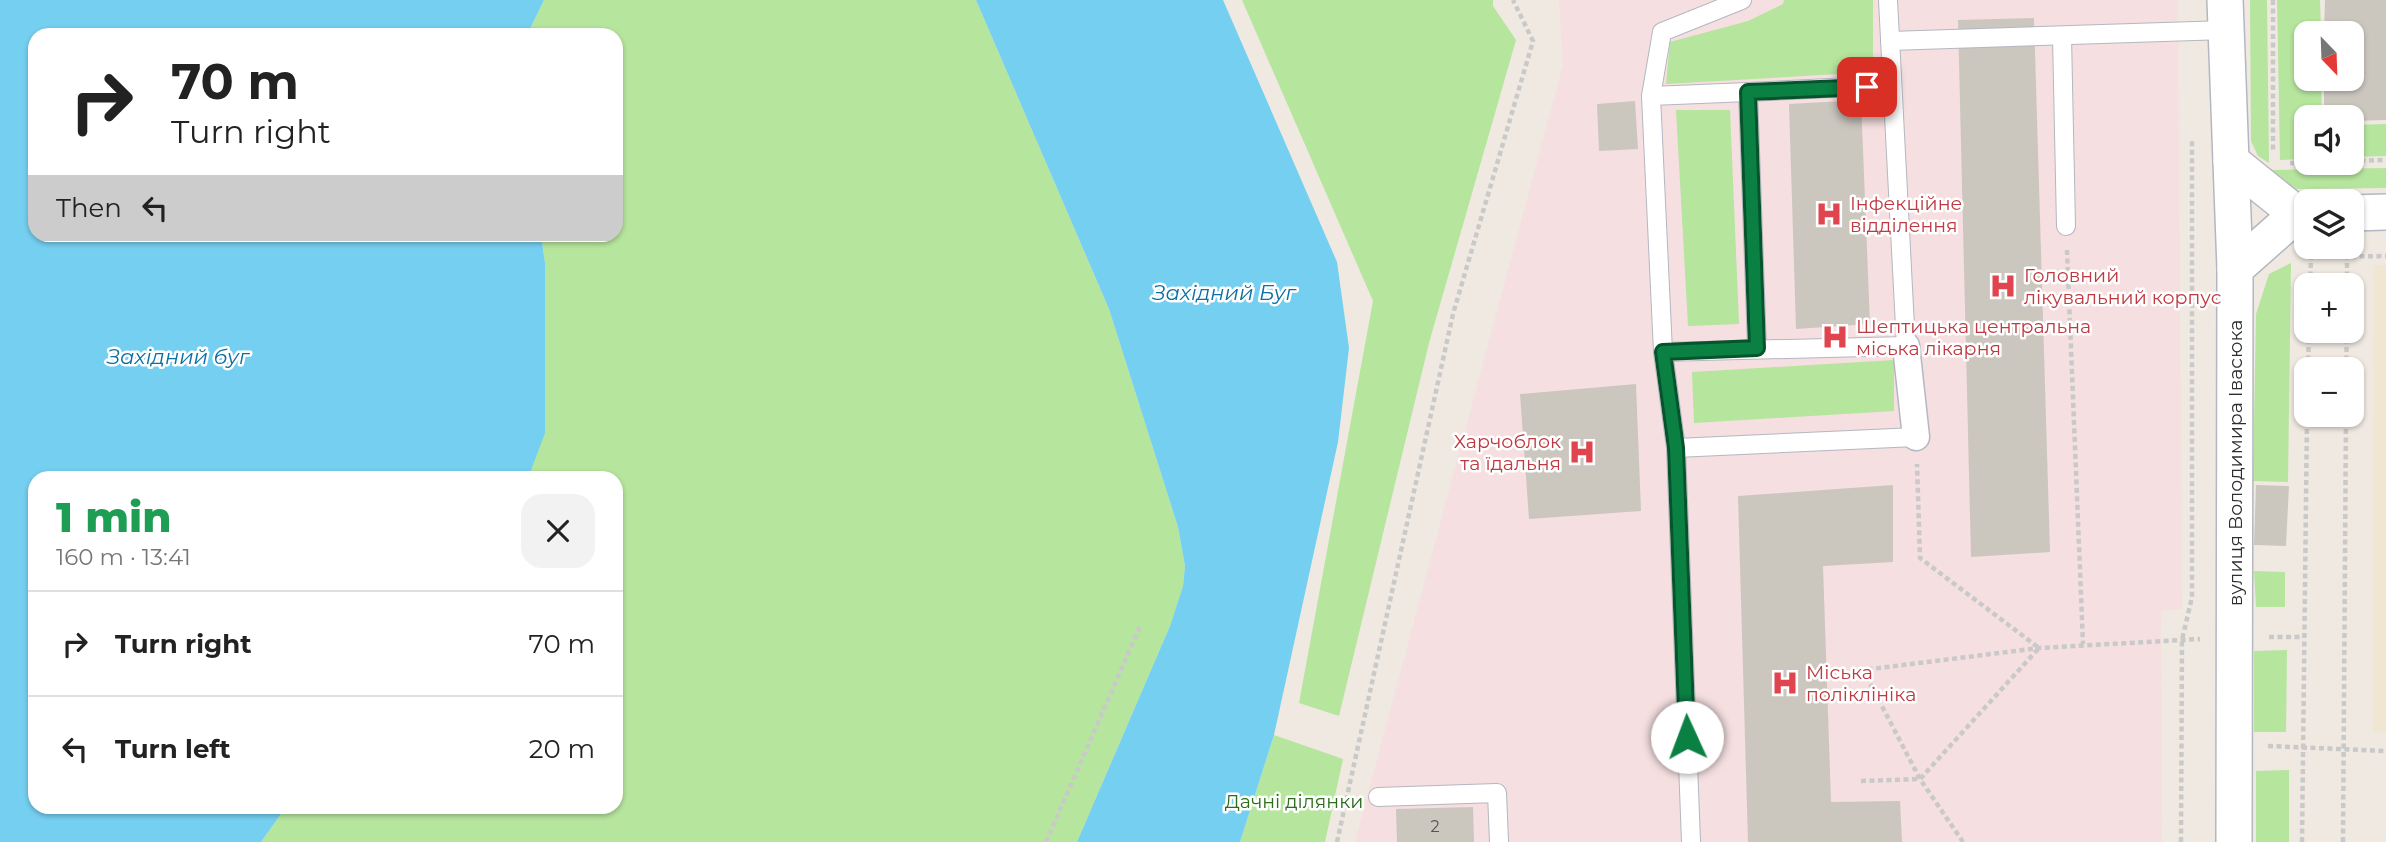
<!DOCTYPE html>
<html lang="en">
<head>
<meta charset="utf-8">
<style>
	body { margin:0; font-family:Montserrat,sans-serif; background:#f2f2f2; color:#222; height:100vh; display:flex; flex-direction:column; font-size:26px; white-space:nowrap }
	* { box-sizing:border-box; margin:0 }
	p { font-size:23px; color:#767676 }
	.icon { flex:none; width:38px; height:38px; fill:none; stroke:currentColor; stroke-width:2; stroke-linecap:round; stroke-linejoin:round }
	.map { position:relative; flex:1; overflow:hidden }
	.drawer { position:absolute; left:28px; top:471px; width:595px; height:343px; display:flex; flex-direction:column; background:#fff; border-radius:21px; box-shadow:0 2px 5px #0004 }
	.drawer>* { flex:none }
	.guide { position:absolute; left:28px; top:28px; width:595px; height:214px; border-radius:21px; box-shadow:0 2px 5px #0004; background:#fff; color:#222; overflow:hidden }
	.needle { width:46px; rotate:157deg }
	.fabs { position:absolute; left:2294px; top:21px; display:grid; gap:14px }
	.fabs a { display:grid; place-items:center; width:70px; height:70px; border-radius:14px; background:#fff; box-shadow:0 2px 5px #0004; font-size:35px }
	.pin { position:absolute; display:grid; place-items:center; width:60px; height:60px; color:#fff; margin:-30px; border-radius:14px; box-shadow:0 4px 10px #0006 }
	.me { position:absolute; width:77px; margin:-38px; rotate:358deg; stroke-linejoin:round; filter:drop-shadow(0 0 5px #0008) }
	.turn { display:flex; align-items:center; gap:24px; height:147px; padding:0 28px; font-size:32px }
	.turn .icon { width:91px; height:91px; stroke-width:2.5 }
	.turn b { display:block; font-size:49px; line-height:60px }
	.then { display:flex; align-items:center; height:66px; padding:0 28px; background:#0003; gap:14px; font-size:26px }
	.round { display:grid; place-items:center; flex:none; width:74px; height:74px; border-radius:21px; background:#f2f2f2 }
	.head { display:flex; align-items:center; justify-content:space-between; height:119px; padding:0 28px }
	h1 { font-size:42px; font-weight:800; line-height:52px; color:#1e9e55 }
	ul { padding:0; list-style:none }
	li { display:flex; align-items:center; gap:21px; height:105px; padding:0 28px; border-top:2px solid #e0e0e0 }
	li div { flex:1 }
	li b { display:block; font-size:26px }
	li em { font-style:normal }
	.map>svg:first-child { display:block }
	.education { fill:#f0e6d1 }
	.medical { fill:#f5dfe0 }
	.green { fill:#b6e59e }
	.water { fill:#75cff0 }
	.building { fill:#cbc7bf }
	.lines { fill:none; stroke-linecap:round; stroke-linejoin:round }
	.service-casing { stroke:#b4b7c1; stroke-width:20 }
	.pedestrian-casing { stroke:#b4b7c1; stroke-width:29 }
	.minor-casing { stroke:#b4b7c1; stroke-width:38 }
	.path { stroke:#c9c9c9; stroke-width:4.5; stroke-dasharray:5 3.5; stroke-linecap:butt }
	.service { stroke:#fff; stroke-width:18 }
	.pedestrian { stroke:#fff; stroke-width:26 }
	.minor { stroke:#fff; stroke-width:35 }
	.route-casing { stroke:#07532c; stroke-width:18 }
	.route { stroke:#0b8043; stroke-width:12 }
	.labels { text-anchor:middle; dominant-baseline:central; stroke-width:5; stroke-linejoin:round; paint-order:stroke }
	.number-label { font-size:16px; fill:#555452 }
	.health-label { font-size:19px; fill:#be3a42; stroke:#fff; text-anchor:start }
	.street-label { font-size:19px; fill:#2e2e2e; stroke:#fff }
	.park-label { font-size:19px; fill:#2c6e1b; stroke:#fff }
	.water-label { font-size:21px; font-style:italic; fill:#0d6fa3; stroke:#fff }
</style>
</head>
<body>
<div class="map">
<svg width="2386" height="842" viewBox="0 0 2386 842">
	<rect width="100%" height="100%" fill="#efe9e1"/>
	<path class="education" d="M 2374,265 L 2386,265 L 2386,733 L 2373,732 Z"/>
	<path class="medical" d="M 1559,0 L 2178,0 L 2182,609 L 2161,611 L 2162,842 L 1355,842 L 1563,65 Z"/>
	<g class="green">
		<path d="M 544,0 L 976,0 L 1109,309 L 1178,527 L 1185,566 L 1183,586 L 1170,626 L 1077,842 L 261,842 L 286,807 L 616,807 L 616,478 L 523,478 L 545,263 L 541,235 L 616,234 L 616,35 L 527,35 Z"/>
		<path d="M 1242,0 L 1493,0 L 1493,6 L 1516,40 L 1429,343 L 1339,716 L 1299,703 L 1373,301 Z"/>
		<path d="M 1784,0 L 1873,0 L 1873,72 L 1666,84 L 1670,42 L 1748,21 L 1783,4 Z"/>
		<path d="M 2250,0 L 2267,0 L 2269,163 L 2258,156 L 2251,141 Z"/>
		<path d="M 2277,0 L 2320,0 L 2321,33 L 2306,33 L 2306,79 L 2321,79 L 2322,117 L 2306,117 L 2306,159 L 2280,160 Z"/>
		<path d="M 1676,110 L 1730,110 L 1739,324 L 1688,326 Z"/>
		<path d="M 2386,124 L 2386,156 L 2352,157 L 2352,125 Z"/>
		<path d="M 2386,168 L 2386,188 L 2296,189 L 2272,170 Z"/>
		<path d="M 2291,263 L 2288,482 L 2253,481 L 2256,314 L 2269,274 Z"/>
		<path d="M 1894,360 L 1894,411 L 1694,423 L 1692,372 Z"/>
		<path d="M 2254,571 L 2285,572 L 2285,607 L 2256,607 Z"/>
		<path d="M 2287,650 L 2286,732 L 2254,732 L 2254,651 Z"/>
		<path d="M 1274,735 L 1343,759 L 1325,842 L 1240,842 Z"/>
		<path d="M 2289,770 L 2289,842 L 2256,842 L 2256,771 Z"/>
	</g>
	<g class="water">
		<path d="M 0,0 L 544,0 L 527,35 L 35,35 L 35,234 L 541,235 L 545,263 L 545,433 L 528,478 L 35,478 L 35,807 L 286,807 L 261,842 L 0,842 Z"/>
		<path d="M 976,0 L 1223,0 L 1337,262 L 1349,348 L 1338,442 L 1274,735 L 1240,842 L 1077,842 L 1170,626 L 1183,586 L 1185,566 L 1178,527 L 1109,309 Z"/>
	</g>
	<g class="building">
		<path d="M 2325,0 L 2386,0 L 2386,120 L 2352,121 L 2352,117 L 2324,117 L 2324,79 L 2352,79 L 2352,33 L 2324,33 Z"/>
		<path d="M 2034,18 L 2050,552 L 1971,557 L 1958,20 Z"/>
		<path d="M 1861,100 L 1870,324 L 1796,329 L 1789,104 Z"/>
		<path d="M 1635,101 L 1638,149 L 1599,151 L 1597,104 Z"/>
		<path d="M 1636,384 L 1641,511 L 1529,519 L 1520,394 Z"/>
		<path d="M 1893,485 L 1893,562 L 1823,566 L 1831,802 L 1900,801 L 1902,842 L 1748,842 L 1738,496 Z"/>
		<path d="M 2256,485 L 2289,486 L 2286,546 L 2254,545 Z"/>
		<path d="M 1473,807 L 1474,842 L 1397,842 L 1396,809 Z"/>
	</g>
	<g class="lines">
		<g class="service-casing">
			<g id="service">
				<path d="M 1742,0 L 1662,32 L 1651,96 L 1663,352 L 1906,346 L 1888,0"/>
				<path d="M 2062,37 L 2066,226"/>
				<path d="M 1890,41 L 2226,30"/>
				<path d="M 1651,96 L 1748,92"/>
				<path d="M 1757,348 L 1748,92 L 1891,85"/>
				<path d="M 1663,352 L 1676,448 L 1691,842"/>
				<path d="M 1676,448 L 1916,437"/>
				<path d="M 1378,797 L 1497,793 L 1499,842"/>
			</g>
		</g>
		<g class="pedestrian-casing">
			<path id="pedestrian" d="M 1906,346 L 1916,437"/>
		</g>
		<g class="minor-casing">
			<g id="minor">
				<path d="M 2225,0 L 2235,269 L 2234,842"/>
				<path d="M 2231,161 L 2297,214"/>
				<path d="M 2352,213 L 2386,212"/>
				<path d="M 2235,269 L 2297,214 L 2306,214"/>
			</g>
		</g>
		<g class="path">
			<path d="M 2273,0 L 2273,150"/>
			<path d="M 2352,161 L 2386,160"/>
			<path d="M 2290,163 L 2306,163"/>
			<path d="M 2067,250 L 2083,644"/>
			<path d="M 2310,285 L 2311,257 L 2386,256"/>
			<path d="M 2347,285 L 2347,256"/>
			<path d="M 2308,369 L 2309,331"/>
			<path d="M 2346,369 L 2347,331"/>
			<path d="M 2269,637 L 2303,637"/>
			<path d="M 2268,746 L 2386,751"/>
			<path d="M 1861,781 L 1920,779 L 2039,648 L 1920,558 L 1917,464"/>
			<path d="M 1046,842 L 1141,624"/>
			<path d="M 1337,842 L 1453,314 L 1533,41 L 1513,0"/>
			<path d="M 1963,842 L 1920,779 L 1863,670 L 2039,648 L 2200,639"/>
			<path d="M 2181,842 L 2182,640 L 2192,597 L 2192,141"/>
			<path d="M 2302,842 L 2307,415"/>
			<path d="M 2343,842 L 2346,415"/>
		</g>
		<use href="#service" class="service"/>
		<use href="#pedestrian" class="pedestrian"/>
		<use href="#minor" class="minor"/>
	</g>
	<g class="lines">
		<g class="route-casing">
			<path id="route" d="M 1687,737 L 1676,448 L 1663,352 L 1757,348 L 1748,92 L 1867,87"/>
		</g>
		<use href="#route" class="route"/>
	</g>
	<defs>
		<g id="hospital-bare" transform="scale(2.1)"><path d="M-5-5h3v3.5h4V-5h3V5h-3V1.5h-4V5h-3Z" fill="#e0444e" stroke="#fff" stroke-width="2.5" paint-order="stroke"/></g>
	</defs>
	<g fill-rule="evenodd">
		<use href="#hospital-bare" x="1829" y="214"/>
		<use href="#hospital-bare" x="2003" y="286"/>
		<use href="#hospital-bare" x="1835" y="337"/>
		<use href="#hospital-bare" x="1582" y="452"/>
		<use href="#hospital-bare" x="1785" y="683"/>
	</g>
	<g class="labels">
		<g class="number-label">
			<text x="1435" y="826">2</text>
		</g>
		<g class="health-label">
			<text x="1850" y="203">Інфекційне<tspan x="1850" dy="22">відділення</tspan></text>
			<text x="2024" y="275">Головний<tspan x="2024" dy="22">лікувальний корпус</tspan></text>
			<text x="1856" y="326">Шептицька центральна<tspan x="1856" dy="22">міська лікарня</tspan></text>
			<text x="1561" y="441" text-anchor="end">Харчоблок<tspan x="1561" dy="22">та їдальня</tspan></text>
			<text x="1806" y="672">Міська<tspan x="1806" dy="22">поліклініка</tspan></text>
		</g>
		<g class="street-label">
			<text transform="translate(2235 463) rotate(-90)">вулиця Володимира Івасюка</text>
		</g>
		<g class="park-label">
			<text x="1294" y="801">Дачні ділянки</text>
		</g>
		<g class="water-label">
			<text x="1224" y="292">Західний Буг</text>
			<text x="178" y="356">Західний буг</text>
		</g>
	</g>
</svg>
<div class="fabs">
<a><svg class="needle" viewBox="-14 -14 28 28"><path d="M0-13l5 13h-10z" fill="#e53935"/><path d="M0 13l5-13h-10z" fill="#767676"/></svg></a>
<a><svg class="icon" aria-label="sound" viewBox="0 0 24 24"><path d="M4 9h4l5-4v14l-5-4H4zM17 9q2 3 0 6"/></svg></a>
<a><svg class="icon" aria-label="layers" viewBox="0 0 24 24"><path d="M12 4l9 5-9 5-9-5zM3 14l9 5 9-5"/></svg></a>
<a>+</a>
<a>−</a>
</div>
<div class="pin" style="left:1867px;top:87px;background:#d93025"><svg class="icon" aria-label="arrive" viewBox="0 0 24 24"><path d="M6 21V4h12l-3 4 3 4H6"/></svg></div>
<svg class="me" style="left:1687px;top:737px" viewBox="-20 -20 40 40"><circle r="19" fill="#fff"/><path d="M0-13L10 11 0 6-10 11z" fill="#0b8043"/></svg>
<div class="guide">
<div class="turn"><svg class="icon" aria-label="right" viewBox="0 0 24 24"><path d="M7 20v-9h11M14 6l5 5-5 5"/></svg><div><b>70 m</b>Turn right</div></div>
<div class="then">Then<svg class="icon" aria-label="left" viewBox="0 0 24 24"><path d="M17 20v-9H6M10 6l-5 5 5 5"/></svg></div>
</div>
<section class="drawer">
<div class="head"><div><h1>1 min</h1><p>160 m · 13:41</p></div><a class="round"><svg class="icon" aria-label="close" viewBox="0 0 24 24"><path d="M6 6l12 12M18 6L6 18"/></svg></a></div>
<ul>
<li><svg class="icon" aria-label="right" viewBox="0 0 24 24"><path d="M7 20v-9h11M14 6l5 5-5 5"/></svg><div><b>Turn right</b></div><em>70 m</em></li>
<li><svg class="icon" aria-label="left" viewBox="0 0 24 24"><path d="M17 20v-9H6M10 6l-5 5 5 5"/></svg><div><b>Turn left</b></div><em>20 m</em></li>
</ul>
</section>
</div>
</body>
</html>
